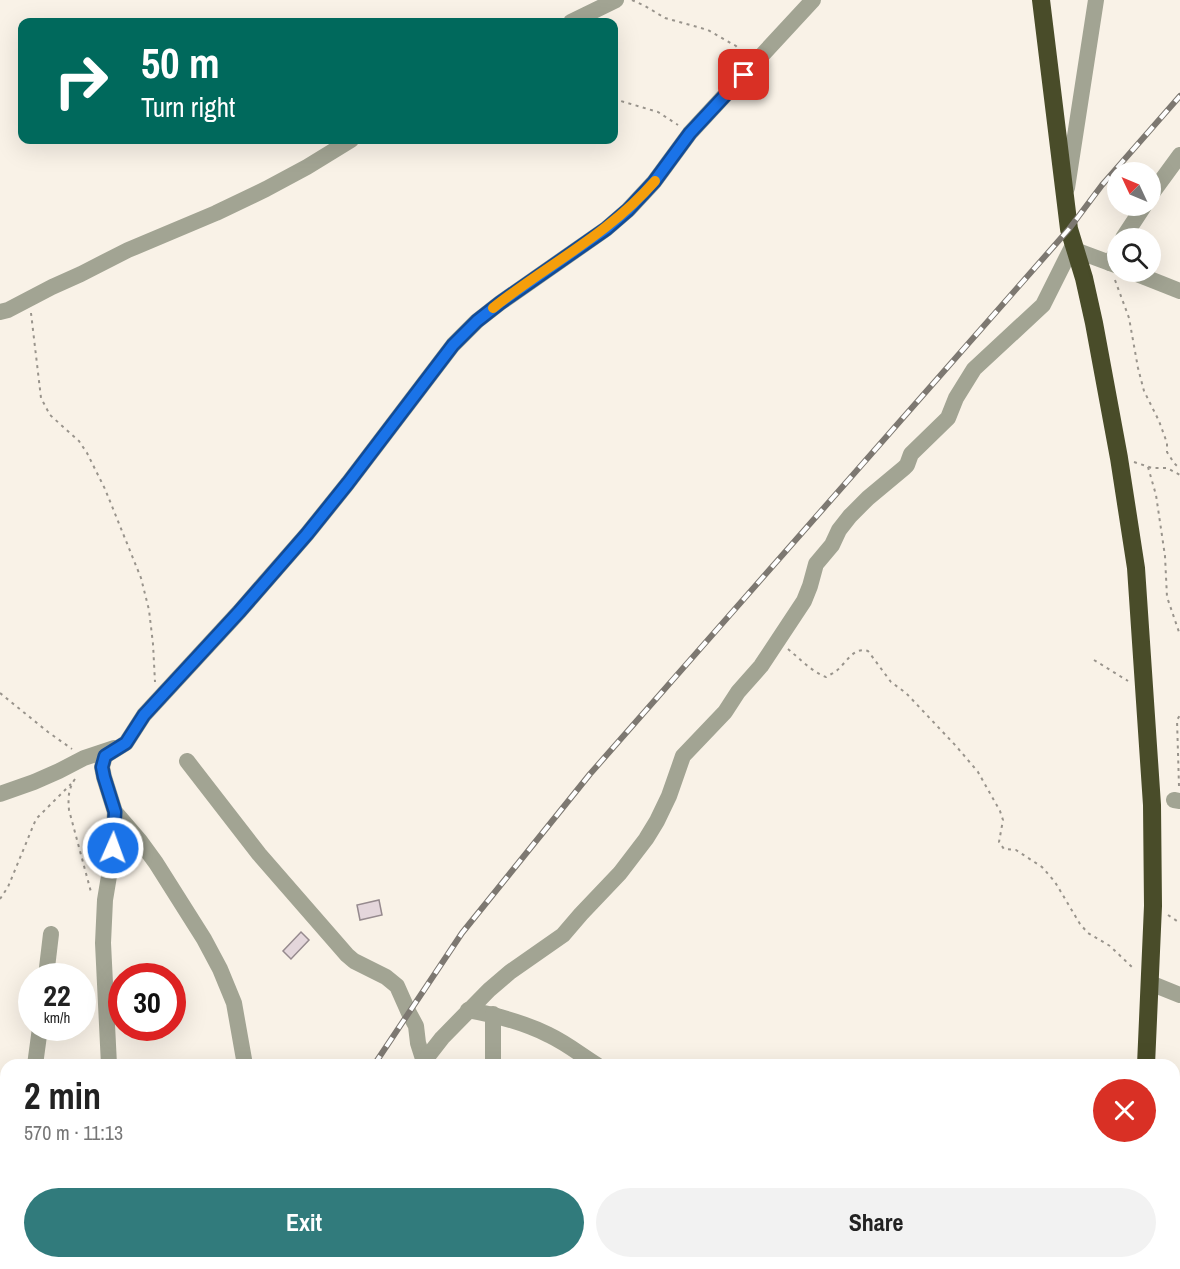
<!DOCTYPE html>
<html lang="en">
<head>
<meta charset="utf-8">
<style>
	body { margin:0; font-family:"Archivo Narrow",sans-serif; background:#f2f2f2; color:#222; height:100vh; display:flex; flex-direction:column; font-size:22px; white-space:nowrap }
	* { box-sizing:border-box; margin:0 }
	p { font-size:20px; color:#767676 }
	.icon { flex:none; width:33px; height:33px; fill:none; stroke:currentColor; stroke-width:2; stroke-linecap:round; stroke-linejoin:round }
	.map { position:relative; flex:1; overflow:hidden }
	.panel { position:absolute; left:0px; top:1059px; width:1180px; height:210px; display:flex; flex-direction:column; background:#fff; border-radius:18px 18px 0 0; box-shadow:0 6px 24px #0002 }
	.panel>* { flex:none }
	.top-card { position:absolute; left:18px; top:18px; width:600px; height:126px; border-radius:12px; box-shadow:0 6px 24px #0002; background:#00695c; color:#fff; overflow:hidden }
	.needle { width:39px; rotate:314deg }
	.controls { position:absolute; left:1107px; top:162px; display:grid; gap:12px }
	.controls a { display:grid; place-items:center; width:54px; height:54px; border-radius:50%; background:#fff; box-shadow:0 6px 24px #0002; font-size:30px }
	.speed { position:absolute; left:18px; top:963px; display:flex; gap:12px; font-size:30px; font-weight:700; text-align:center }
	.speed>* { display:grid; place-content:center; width:78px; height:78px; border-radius:50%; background:#fff; box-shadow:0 6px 24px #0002; line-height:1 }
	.speed small { font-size:15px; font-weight:400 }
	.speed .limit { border:9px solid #d22; background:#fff; color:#111 }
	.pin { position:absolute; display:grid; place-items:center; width:51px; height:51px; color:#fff; margin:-26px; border-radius:12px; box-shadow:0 3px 9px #0006 }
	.me { position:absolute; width:66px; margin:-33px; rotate:2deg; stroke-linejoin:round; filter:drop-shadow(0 0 4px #0008) }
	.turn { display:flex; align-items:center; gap:21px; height:126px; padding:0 24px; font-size:27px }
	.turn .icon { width:78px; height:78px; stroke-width:2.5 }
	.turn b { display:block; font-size:42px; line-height:51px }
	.round { display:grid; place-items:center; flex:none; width:63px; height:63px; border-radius:32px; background:#f2f2f2 }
	.headline { display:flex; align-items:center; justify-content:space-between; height:102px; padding:0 24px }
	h1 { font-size:36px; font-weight:700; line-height:45px }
	.cta { display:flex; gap:12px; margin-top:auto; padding:12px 24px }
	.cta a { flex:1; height:69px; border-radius:36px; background:#317b7c; color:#fff; font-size:24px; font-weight:700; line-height:69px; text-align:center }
	.cta a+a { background:#f2f2f2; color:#222 }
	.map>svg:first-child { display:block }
	.building { fill:#e4d6db; stroke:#968a8e; stroke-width:1.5 }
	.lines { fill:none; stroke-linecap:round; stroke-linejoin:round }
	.path { stroke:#99948c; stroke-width:2; stroke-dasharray:3 4.5; stroke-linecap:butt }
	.minor { stroke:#a2a493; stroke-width:16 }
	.highway { stroke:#494c29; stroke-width:18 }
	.rail-casing { stroke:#7d7871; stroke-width:6 }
	.rail { stroke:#fff; stroke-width:4; stroke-dasharray:11; stroke-linecap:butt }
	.route-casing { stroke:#114b97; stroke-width:15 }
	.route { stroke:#1a73e8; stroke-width:10 }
	.slow { stroke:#f59e0b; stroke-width:10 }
</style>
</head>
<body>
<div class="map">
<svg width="1180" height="1269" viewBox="0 0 1180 1269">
	<rect width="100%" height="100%" fill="#f9f2e7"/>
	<g class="building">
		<path d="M 379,900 L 382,915 L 360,920 L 357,905 Z"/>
		<path d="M 301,932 L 309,940 L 291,959 L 283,951 Z"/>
	</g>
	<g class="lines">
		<g class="path">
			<path d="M 632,0 L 645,6 L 665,18 L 708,30 L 736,46 L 743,54"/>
			<path d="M 614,99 L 658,112 L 678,125"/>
			<path d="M 1115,280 L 1129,318 L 1138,368 L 1144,391 L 1159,421 L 1167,443 L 1167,452 L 1174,463 L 1180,469"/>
			<path d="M 31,313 L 41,398 L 50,415 L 79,441 L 87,453 L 105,489 L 141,578 L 149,610 L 153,644 L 155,682"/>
			<path d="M 1134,462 L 1152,468 L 1167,468 L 1180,475"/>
			<path d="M 1148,467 L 1156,495 L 1165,556 L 1167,597 L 1180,635"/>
			<path d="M 788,649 C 800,659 811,671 826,677 C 829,675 832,674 835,672 C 846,664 853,646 868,651 L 891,682 L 906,693 L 956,746 L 978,772 L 1000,811 L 1003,820 L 999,842 L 1004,849 L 1016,850 L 1042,867 L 1055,882 L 1080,924 L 1088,933 L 1110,946 L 1134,969"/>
			<path d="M 1094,660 L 1128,681"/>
			<path d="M 0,693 L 48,732 L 72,749"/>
			<path d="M 75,779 C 68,789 68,799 69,810 L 91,892"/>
			<path d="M 1179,786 L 1177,720 L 1180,715"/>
			<path d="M 0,899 L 8,887 L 36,819 L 71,784"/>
			<path d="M 1168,915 L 1180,923"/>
			<path d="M 1174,1073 L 1180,1073"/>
			<path d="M 120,1263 L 128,1269"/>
			<path d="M 345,1263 L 352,1269"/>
			<path d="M 1020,1263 L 1027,1269"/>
			<path d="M 395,1269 L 397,1263"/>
			<path d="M 957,1269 L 963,1263"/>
			<path d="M 1050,1269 L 1058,1267 L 1068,1269"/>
		</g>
		<g class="minor">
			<path d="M 571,22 L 616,0"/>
			<path d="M 1067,188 L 1096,0"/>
			<path d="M 1150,196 L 1180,155"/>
			<path d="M 1123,238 L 1144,206"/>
			<path d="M 1075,250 L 1118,266"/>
			<path d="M 1110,263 L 1118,249"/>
			<path d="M 1132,272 L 1180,291"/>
			<path d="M 0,312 L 8,310 L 52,287 L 81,274 L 128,250 L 216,213 L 266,189 L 307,167 L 351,140"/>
			<path d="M 187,761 L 259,854 L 347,955 L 354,961 L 386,977 L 397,986 L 409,1013 L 416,1026 L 418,1043 L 425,1065"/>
			<path d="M 0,794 L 34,782 L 59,771 L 84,758 L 114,748"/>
			<path d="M 1174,800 L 1180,801"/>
			<path d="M 46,976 L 51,934"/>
			<path d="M 1150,983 L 1180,995"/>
			<path d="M 468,1010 C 496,1015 523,1022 549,1035 C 566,1043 581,1055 597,1065"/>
			<path d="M 35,1065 L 40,1028"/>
			<path d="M 109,1065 L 103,943 L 105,900 L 112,858 L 115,812"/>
			<path d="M 245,1065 L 234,1003 L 220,969 L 204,939 L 156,863 L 140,841 L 115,812 L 104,777 L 102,767 L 105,756 L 126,743 L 144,715 L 239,612 L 307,534 L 348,483 L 453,345 L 477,321 L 500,303 L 606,229 L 628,210 L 654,182 L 690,133 L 813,0"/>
			<path d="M 421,1065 L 442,1038 L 489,990 L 510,972 L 563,935 L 581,914 L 620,873 L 646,839 L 657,821 L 669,796 L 683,756 L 725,712 L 738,692 L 761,666 L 804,601 L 810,586 L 816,564 L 832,545 L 839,530 L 850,516 L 868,498 L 904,468 L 907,465 L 911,454 L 948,418 L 956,398 L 974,369 L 1043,305 L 1073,245"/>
			<path d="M 493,1065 L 493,1014"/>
			<path d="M 0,1195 L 6,1210"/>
			<path d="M 21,1263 L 23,1269"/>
			<path d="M 540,1263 L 542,1269"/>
			<path d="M 1124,1265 L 1180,1264"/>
			<path d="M 93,1269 L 94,1263"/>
			<path d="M 220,1269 L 220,1263"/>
			<path d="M 319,1269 L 322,1263"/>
		</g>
		<g class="highway">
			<path d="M 1041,0 L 1069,229 L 1084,278 L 1094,323 L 1119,458 L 1136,568 L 1152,805 L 1153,906 L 1146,1065"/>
			<path d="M 1123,1269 L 1124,1263"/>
		</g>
		<g class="rail-casing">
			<g id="rail">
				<path d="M 374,1065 L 462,933 L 590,774 L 1069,229 L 1102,185 L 1180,96"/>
				<path d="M 243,1269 L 246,1263"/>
			</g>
		</g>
		<use href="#rail" class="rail"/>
	</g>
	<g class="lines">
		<g class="route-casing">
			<path id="route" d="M 113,848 L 115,812 L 104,777 L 102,767 L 105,756 L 126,743 L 144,715 L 239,612 L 307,534 L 348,483 L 453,345 L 477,321 L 500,303 L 606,229 L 628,210 L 654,182 L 690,133 L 744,75"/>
		</g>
		<use href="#route" class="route"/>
		<path class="slow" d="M 493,308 C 548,264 607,236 655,181"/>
	</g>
</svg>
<div class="controls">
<a><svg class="needle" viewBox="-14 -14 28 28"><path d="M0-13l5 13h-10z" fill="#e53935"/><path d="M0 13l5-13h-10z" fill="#767676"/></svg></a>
<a><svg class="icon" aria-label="search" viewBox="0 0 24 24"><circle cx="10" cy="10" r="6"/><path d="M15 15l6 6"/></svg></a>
</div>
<div class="speed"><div>22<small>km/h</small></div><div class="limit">30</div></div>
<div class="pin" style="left:744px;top:75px;background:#d93025"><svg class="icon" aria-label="arrive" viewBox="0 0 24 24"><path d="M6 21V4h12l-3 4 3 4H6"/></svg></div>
<svg class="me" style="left:113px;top:848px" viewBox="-20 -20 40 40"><circle r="17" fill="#1a73e8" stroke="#fff" stroke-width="3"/><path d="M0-11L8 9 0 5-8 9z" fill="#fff"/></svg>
<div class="top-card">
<div class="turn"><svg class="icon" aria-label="right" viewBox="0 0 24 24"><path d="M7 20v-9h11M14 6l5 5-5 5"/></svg><div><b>50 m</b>Turn right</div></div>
</div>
<section class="panel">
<div class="headline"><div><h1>2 min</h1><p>570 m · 11:13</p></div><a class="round" style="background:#d93025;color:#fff"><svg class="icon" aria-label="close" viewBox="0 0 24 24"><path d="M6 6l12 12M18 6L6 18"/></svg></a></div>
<div class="cta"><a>Exit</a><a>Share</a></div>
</section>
</div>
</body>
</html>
